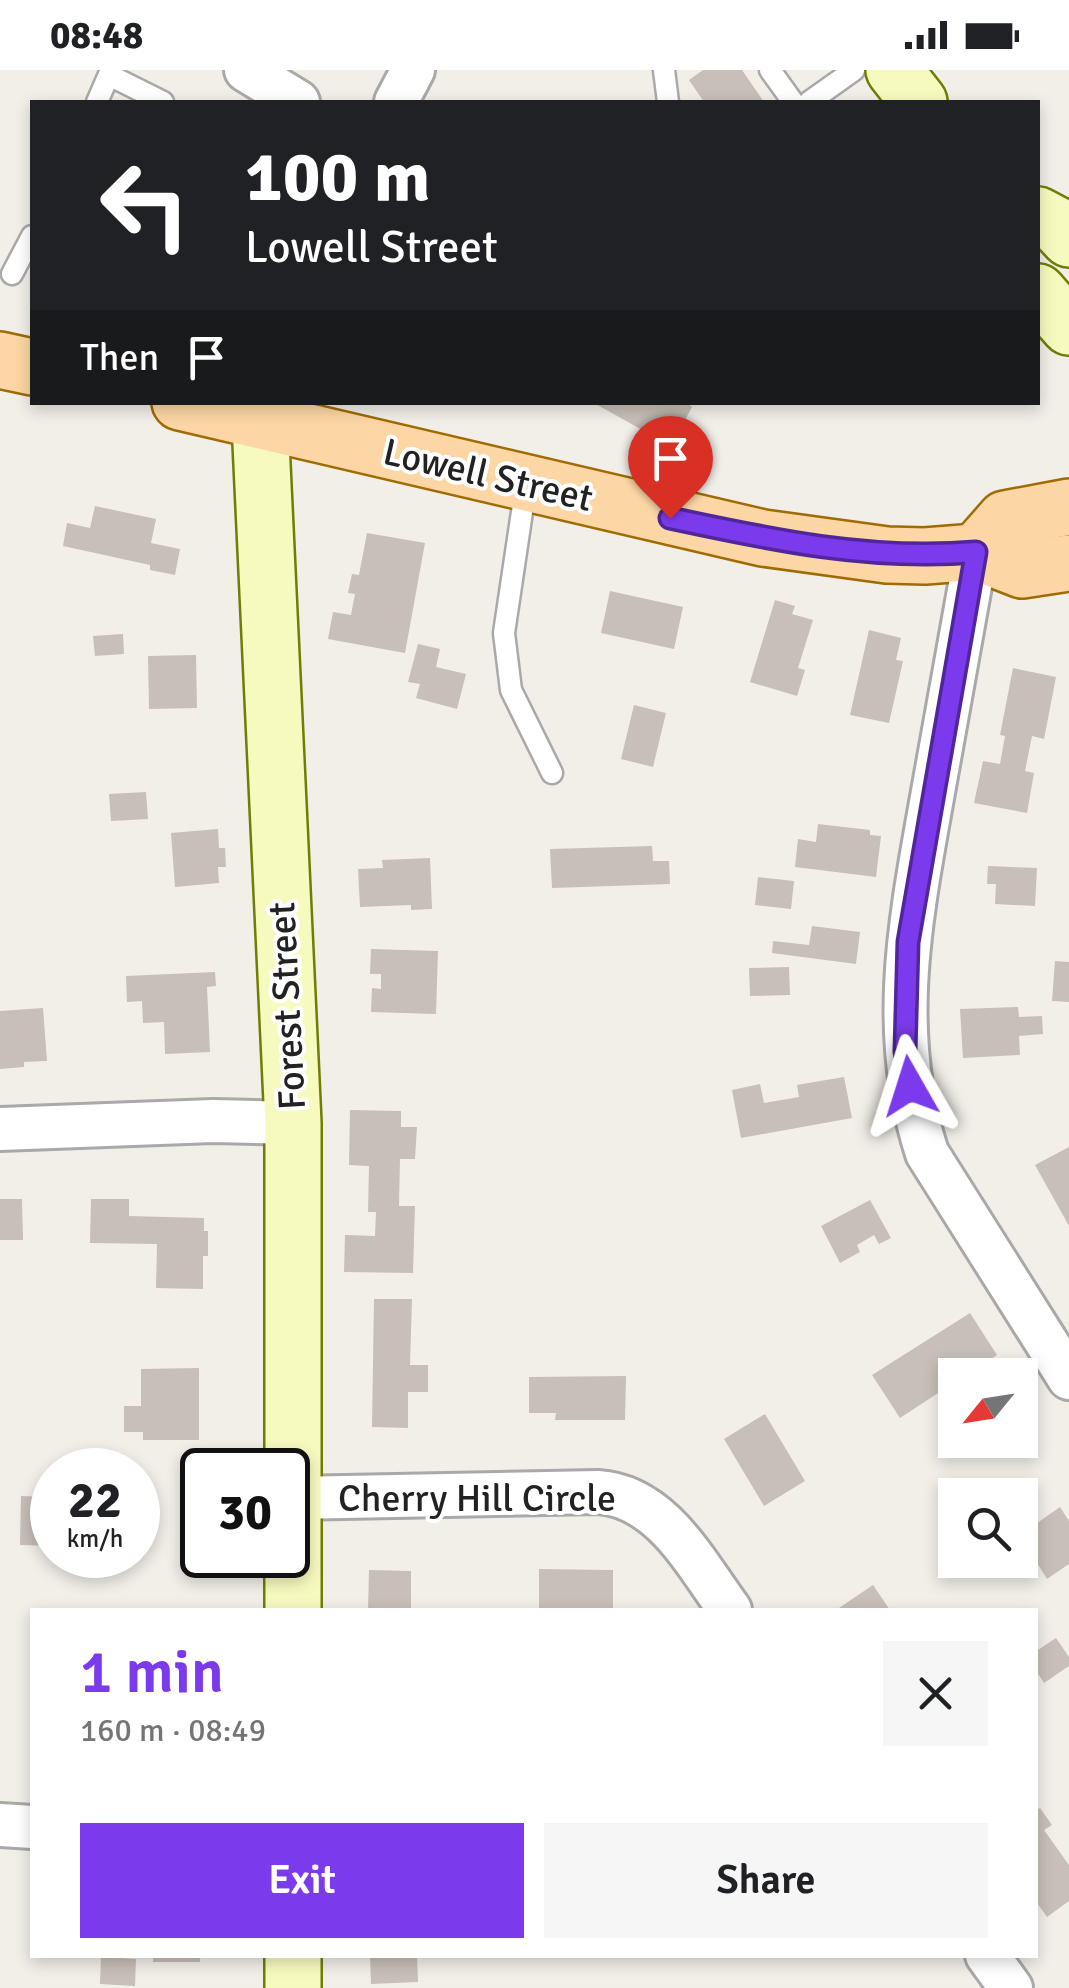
<!DOCTYPE html>
<html lang="en">
<head>
<meta charset="utf-8">
<style>
	body { margin:0; font-family:Signika,sans-serif; background:#f6f6f6; color:#202124; height:100vh; display:flex; flex-direction:column; font-size:38px; white-space:nowrap }
	* { box-sizing:border-box; margin:0 }
	p { font-size:32px; color:#757577 }
	.icon { flex:none; width:55px; height:55px; fill:none; stroke:currentColor; stroke-width:2; stroke-linecap:round; stroke-linejoin:round }
	.map { position:relative; flex:1; overflow:hidden }
	.details { position:absolute; left:30px; top:1538px; width:1008px; height:350px; display:flex; flex-direction:column; background:#fff; border-radius:0px; box-shadow:0 5px 15px #0003 }
	.details>* { flex:none }
	.top-card { position:absolute; left:30px; top:30px; width:1010px; height:305px; border-radius:0px; box-shadow:0 5px 15px #0003; background:#202124; color:#fff; overflow:hidden }
	.needle { width:65px; rotate:240deg }
	.controls { position:absolute; left:938px; top:1288px; display:grid; gap:20px }
	.controls a { display:grid; place-items:center; width:100px; height:100px; border-radius:0px; background:#fff; box-shadow:0 5px 15px #0003; font-size:50px }
	.speed { position:absolute; left:30px; top:1378px; display:flex; gap:20px; font-size:50px; font-weight:700; text-align:center }
	.speed>* { display:grid; place-content:center; width:130px; height:130px; border-radius:50%; background:#fff; box-shadow:0 5px 15px #0003; line-height:1 }
	.speed small { font-size:25px; font-weight:400 }
	.speed .limit { border:5px solid #111; border-radius:15px; background:#fff; color:#111 }
	.pin { position:absolute; display:grid; place-items:center; width:85px; height:85px; color:#fff; margin:-102px -42px; border-radius:50% 50% 50% 0; rotate:-45deg; box-shadow:0 0 10px #0007 }
	.pin .icon { rotate:45deg }
	.me { position:absolute; width:110px; margin:-55px; rotate:354deg; stroke-linejoin:round; filter:drop-shadow(0 0 8px #0008) }
	.turn { display:flex; align-items:center; gap:35px; height:210px; padding:0 50px; font-size:45px }
	.turn .icon { width:130px; height:130px; stroke-width:2.5 }
	.turn b { display:block; font-size:70px; line-height:85px }
	.then { display:flex; align-items:center; height:95px; padding:0 50px; background:#0003; gap:20px; font-size:38px }
	.round { display:grid; place-items:center; flex:none; width:105px; height:105px; border-radius:0px; background:#f6f6f6 }
	.summary { display:flex; align-items:center; justify-content:space-between; height:170px; padding:0 50px }
	h1 { font-size:60px; font-weight:600; line-height:75px; color:#7c3aed }
	.cta { display:flex; gap:20px; margin-top:auto; padding:20px 50px }
	.cta a { flex:1; height:115px; border-radius:0px; background:#7c3aed; color:#fff; font-size:40px; font-weight:600; line-height:115px; text-align:center }
	.cta a+a { background:#f6f6f6; color:#202124 }
	.status { display:flex; justify-content:space-between; align-items:center; height:70px; padding:0 50px; background:#fff; direction:ltr }
	.status svg { height:28px; fill:currentColor }
	.map>svg:first-child { display:block }
	.building { fill:#c7bfb8 }
	.lines { fill:none; stroke-linecap:round; stroke-linejoin:round }
	.lane-casing { stroke:#a9a9a9; stroke-width:25 }
	.street-casing { stroke:#a9a9a9; stroke-width:48 }
	.secondary-casing { stroke:#707d05; stroke-width:60 }
	.primary-casing { stroke:#a06b00; stroke-width:60 }
	.lane { stroke:#fff; stroke-width:20 }
	.street { stroke:#fff; stroke-width:42 }
	.secondary { stroke:#f7fabf; stroke-width:55 }
	.primary { stroke:#fcd6a4; stroke-width:55 }
	.route-casing { stroke:#51269a; stroke-width:25 }
	.route { stroke:#7c3aed; stroke-width:18 }
	.labels { text-anchor:middle; dominant-baseline:central; stroke-width:8; stroke-linejoin:round; paint-order:stroke }
	.street-label { font-size:38px; fill:#222; stroke:#fff }
</style>
</head>
<body>
<div class="status"><b>08:48</b><svg viewBox="0 0 49 12"><path d="M0 12V9h3v3zM5 12V6h3v6zM10 12V3h3v9zM15 12V0h3v12zM26 1h20v11H26zM47 4h2v5h-2z"/></svg></div>
<div class="map">
<svg width="1069" height="1918" viewBox="0 0 1069 1918">
	<rect width="100%" height="100%" fill="#f2efe9"/>
	<g class="building">
		<path d="M 703,0 L 742,0 L 764,32 L 704,32 L 689,10 Z"/>
		<path d="M 592,332 L 685,332 L 692,337 L 671,376 Z"/>
		<path d="M 95,436 L 156,449 L 151,473 L 180,479 L 175,505 L 150,500 L 150,495 L 63,476 L 67,453 L 90,458 Z"/>
		<path d="M 367,463 L 425,473 L 405,583 L 328,569 L 333,542 L 351,545 L 355,524 L 348,523 L 352,504 L 359,505 Z"/>
		<path d="M 610,521 L 683,537 L 674,579 L 601,563 Z"/>
		<path d="M 775,530 L 795,536 L 792,544 L 813,550 L 798,598 L 805,600 L 797,626 L 750,612 Z"/>
		<path d="M 869,560 L 901,568 L 896,590 L 903,591 L 889,653 L 850,645 Z"/>
		<path d="M 123,564 L 124,584 L 95,586 L 93,566 Z"/>
		<path d="M 418,574 L 440,579 L 436,597 L 466,604 L 457,639 L 416,628 L 420,614 L 408,612 Z"/>
		<path d="M 196,585 L 197,638 L 149,639 L 148,586 Z"/>
		<path d="M 1013,598 L 1056,607 L 1044,669 L 1032,666 L 1025,701 L 1034,703 L 1027,743 L 974,733 L 983,691 L 1000,694 L 1005,666 L 1000,665 Z"/>
		<path d="M 634,635 L 666,643 L 653,697 L 621,689 Z"/>
		<path d="M 146,722 L 148,749 L 111,751 L 109,724 Z"/>
		<path d="M 818,754 L 870,760 L 870,765 L 881,766 L 876,807 L 795,797 L 798,769 L 816,772 Z"/>
		<path d="M 218,759 L 219,778 L 225,778 L 226,797 L 218,797 L 219,813 L 175,817 L 171,763 Z"/>
		<path d="M 652,776 L 653,791 L 669,791 L 670,814 L 552,818 L 550,779 Z"/>
		<path d="M 430,788 L 432,839 L 411,840 L 411,835 L 360,837 L 358,799 L 383,798 L 382,790 Z"/>
		<path d="M 988,796 L 1037,798 L 1035,836 L 995,834 L 996,814 L 987,814 Z"/>
		<path d="M 758,807 L 794,811 L 791,839 L 755,835 Z"/>
		<path d="M 812,856 L 860,862 L 856,894 L 772,883 L 773,871 L 809,875 Z"/>
		<path d="M 371,879 L 438,881 L 436,944 L 371,942 L 372,918 L 381,919 L 381,904 L 370,904 Z"/>
		<path d="M 1055,891 L 1069,892 L 1069,932 L 1052,931 Z"/>
		<path d="M 789,897 L 790,925 L 750,926 L 749,898 Z"/>
		<path d="M 215,902 L 216,916 L 207,917 L 210,982 L 165,984 L 164,952 L 143,953 L 142,931 L 127,932 L 126,906 Z"/>
		<path d="M 1018,937 L 1019,947 L 1042,946 L 1043,964 L 1019,966 L 1020,985 L 963,988 L 960,939 Z"/>
		<path d="M 43,938 L 47,991 L 24,992 L 24,997 L 0,999 L 0,941 Z"/>
		<path d="M 844,1007 L 852,1048 L 741,1068 L 732,1020 L 760,1014 L 764,1033 L 799,1027 L 797,1015 Z"/>
		<path d="M 350,1040 L 401,1041 L 401,1057 L 417,1057 L 415,1089 L 400,1089 L 399,1136 L 415,1136 L 413,1203 L 344,1202 L 345,1165 L 375,1166 L 376,1142 L 368,1142 L 369,1096 L 349,1095 Z"/>
		<path d="M 1069,1077 L 1069,1156 L 1035,1095 Z"/>
		<path d="M 0,1129 L 22,1129 L 23,1170 L 0,1170 Z"/>
		<path d="M 91,1129 L 129,1129 L 129,1146 L 204,1148 L 204,1161 L 208,1161 L 208,1186 L 203,1186 L 203,1219 L 156,1218 L 157,1174 L 90,1173 Z"/>
		<path d="M 870,1130 L 891,1168 L 879,1174 L 874,1165 L 857,1175 L 860,1182 L 840,1193 L 821,1156 Z"/>
		<path d="M 374,1229 L 412,1229 L 410,1295 L 428,1295 L 428,1322 L 408,1322 L 408,1358 L 372,1357 Z"/>
		<path d="M 970,1243 L 997,1285 L 967,1305 L 955,1305 L 955,1312 L 900,1348 L 872,1305 Z"/>
		<path d="M 199,1298 L 199,1370 L 143,1370 L 143,1362 L 124,1362 L 124,1336 L 141,1336 L 141,1299 Z"/>
		<path d="M 626,1306 L 625,1350 L 555,1350 L 556,1343 L 529,1343 L 529,1307 Z"/>
		<path d="M 765,1344 L 805,1411 L 764,1436 L 724,1369 Z"/>
		<path d="M 21,1426 L 52,1427 L 52,1476 L 20,1475 Z"/>
		<path d="M 1060,1437 L 1069,1451 L 1069,1494 L 1047,1509 L 1020,1465 Z"/>
		<path d="M 539,1499 L 613,1500 L 613,1540 L 539,1540 Z"/>
		<path d="M 369,1500 L 411,1501 L 411,1540 L 368,1540 Z"/>
		<path d="M 873,1515 L 890,1540 L 836,1540 Z"/>
		<path d="M 1056,1568 L 1069,1587 L 1069,1596 L 1044,1613 L 1035,1599 L 1035,1582 Z"/>
		<path d="M 1040,1738 L 1052,1755 L 1044,1760 L 1069,1795 L 1069,1831 L 1047,1847 L 1035,1830 L 1035,1741 Z"/>
		<path d="M 101,1885 L 122,1885 L 122,1888 L 136,1889 L 135,1916 L 100,1914 Z"/>
		<rect x="153" y="1885" width="47" height="7"/>
		<path d="M 370,1885 L 417,1885 L 418,1912 L 371,1914 Z"/>
	</g>
	<g class="lines">
		<g class="lane-casing">
			<g id="lane">
				<path d="M 664,0 L 668,32"/>
				<path d="M 770,0 L 793,32"/>
				<path d="M 109,5 L 163,32"/>
				<path d="M 97,32 L 111,0"/>
				<path d="M 809,32 L 854,0"/>
				<path d="M 12,204 L 32,166"/>
				<path d="M 526,415 L 504,563 L 511,620 L 552,703"/>
			</g>
		</g>
		<g class="street-casing">
			<g id="street">
				<path d="M 246,0 L 298,32"/>
				<path d="M 396,32 L 413,0"/>
				<path d="M 976,482 C 961,562 947,642 933,722 C 911,846 887,960 927,1083 L 1069,1308"/>
				<path d="M 0,1059 L 213,1051 L 293,1053"/>
				<path d="M 293,1428 L 598,1422 C 662,1426 696,1494 730,1540"/>
				<path d="M 0,1755 L 32,1757"/>
				<path d="M 987,1885 L 1011,1918"/>
			</g>
		</g>
		<g class="secondary-casing">
			<g id="secondary">
				<path d="M 894,0 L 919,32"/>
				<path d="M 1038,145 L 1055,154 L 1069,169"/>
				<path d="M 1038,222 L 1069,257"/>
				<path d="M 260,352 L 293,1053 L 293,1540"/>
				<path d="M 293,1885 L 293,1918"/>
			</g>
		</g>
		<g class="primary-casing">
			<g id="primary">
				<path d="M 0,290 L 32,297"/>
				<path d="M 180,332 L 763,468 L 887,485 L 925,486 L 976,482 L 1022,500 L 1069,493"/>
				<path d="M 976,482 L 1005,449 L 1069,437"/>
			</g>
		</g>
		<use href="#lane" class="lane"/>
		<use href="#street" class="street"/>
		<use href="#secondary" class="secondary"/>
		<use href="#primary" class="primary"/>
	</g>
	<g class="lines">
		<g class="route-casing">
			<path id="route" d="M 670,448 C 772,470 871,491 976,482 L 908,872 L 905,981 L 910,1016"/>
		</g>
		<use href="#route" class="route"/>
	</g>
	<g class="labels">
		<g class="street-label">
			<text transform="translate(488 405) rotate(13)">Lowell Street</text>
			<text transform="translate(287 936) rotate(-93)">Forest Street</text>
			<text x="477" y="1428">Cherry Hill Circle</text>
		</g>
	</g>
</svg>
<div class="controls">
<a><svg class="needle" viewBox="-14 -14 28 28"><path d="M0-13l5 13h-10z" fill="#e53935"/><path d="M0 13l5-13h-10z" fill="#757577"/></svg></a>
<a><svg class="icon" aria-label="search" viewBox="0 0 24 24"><circle cx="10" cy="10" r="6"/><path d="M15 15l6 6"/></svg></a>
</div>
<div class="speed"><div>22<small>km/h</small></div><div class="limit">30</div></div>
<div class="pin" style="left:670px;top:448px;background:#d93025"><svg class="icon" aria-label="arrive" viewBox="0 0 24 24"><path d="M6 21V4h12l-3 4 3 4H6"/></svg></div>
<svg class="me" style="left:910px;top:1016px" viewBox="-20 -20 40 40"><path d="M0-17L14 15 0 8-14 15z" fill="#7c3aed" stroke="#fff" stroke-width="4"/></svg>
<div class="top-card">
<div class="turn"><svg class="icon" aria-label="left" viewBox="0 0 24 24"><path d="M17 20v-9H6M10 6l-5 5 5 5"/></svg><div><b>100 m</b>Lowell Street</div></div>
<div class="then">Then<svg class="icon" aria-label="arrive" viewBox="0 0 24 24"><path d="M6 21V4h12l-3 4 3 4H6"/></svg></div>
</div>
<section class="details">
<div class="summary"><div><h1>1 min</h1><p>160 m · 08:49</p></div><a class="round"><svg class="icon" aria-label="close" viewBox="0 0 24 24"><path d="M6 6l12 12M18 6L6 18"/></svg></a></div>
<div class="cta"><a>Exit</a><a>Share</a></div>
</section>
</div>
</body>
</html>
